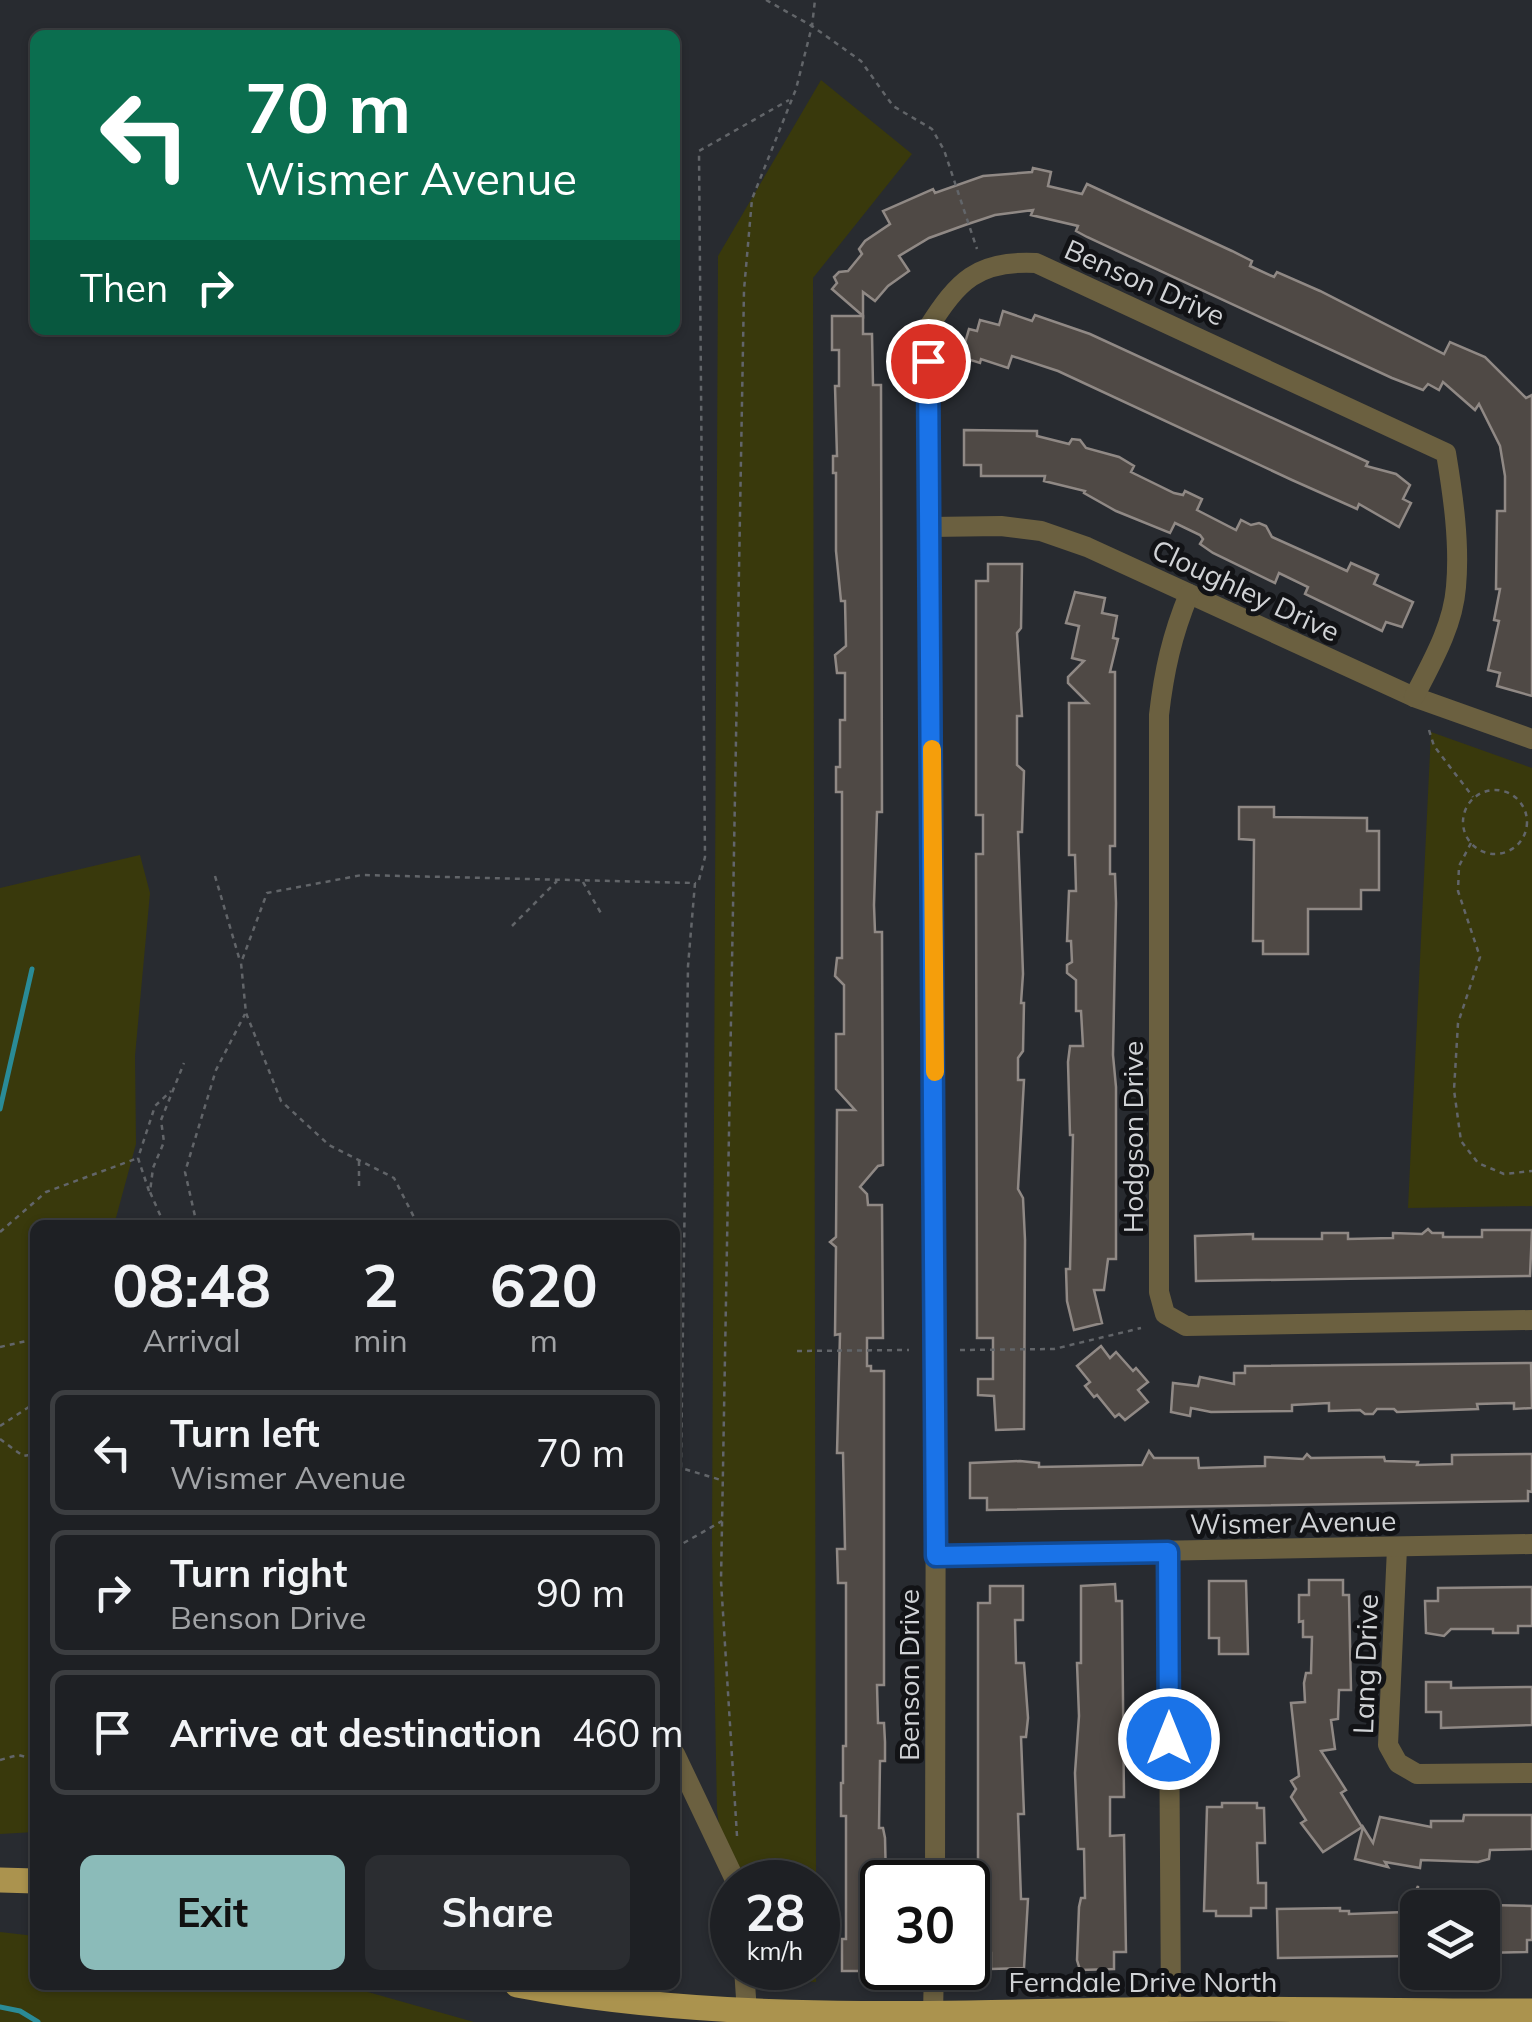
<!DOCTYPE html>
<html lang="en">
<head>
<meta charset="utf-8">
<style>
	body { margin:0; font-family:Mulish,sans-serif; background:#2b2d31; color:#f1f3f6; height:100vh; display:flex; flex-direction:column; font-size:38px; white-space:nowrap }
	* { box-sizing:border-box; margin:0 }
	p { font-size:32px; color:#a1a3a6 }
	.icon { flex:none; width:55px; height:55px; fill:none; stroke:currentColor; stroke-width:2; stroke-linecap:round; stroke-linejoin:round }
	.map { position:relative; flex:1; overflow:hidden }
	.drawer { position:absolute; left:30px; top:1220px; width:650px; height:770px; display:flex; flex-direction:column; background:#1e2024; border-radius:15px; box-shadow:0 2px 8px #0004,0 0 0 2px #3c3e41 }
	.drawer>* { flex:none }
	.guide { position:absolute; left:30px; top:30px; width:650px; height:305px; border-radius:15px; box-shadow:0 2px 8px #0004,0 0 0 2px #3c3e41; background:#0b6e4f; color:#fff; overflow:hidden }
	.controls { position:absolute; left:1400px; top:1890px; display:grid; gap:20px }
	.controls a { display:grid; place-items:center; width:100px; height:100px; border-radius:15px; background:#1e2024; box-shadow:0 2px 8px #0004,0 0 0 2px #3c3e41; font-size:50px }
	.speed { position:absolute; left:710px; top:1860px; display:flex; gap:20px; font-size:50px; font-weight:700; text-align:center }
	.speed>* { display:grid; place-content:center; width:130px; height:130px; border-radius:50%; background:#1e2024; box-shadow:0 2px 8px #0004,0 0 0 2px #3c3e41; line-height:1 }
	.speed small { font-size:25px; font-weight:400 }
	.speed .limit { border:5px solid #111; border-radius:15px; background:#fff; color:#111 }
	.pin { position:absolute; display:grid; place-items:center; width:85px; height:85px; color:#fff; margin:-42px; border:5px solid #fff; border-radius:50%; box-shadow:0 2px 10px #0007 }
	.me { position:absolute; width:110px; margin:-55px; rotate:0deg; stroke-linejoin:round; filter:drop-shadow(0 0 8px #0008) }
	.turn { display:flex; align-items:center; gap:35px; height:210px; padding:0 50px; font-size:45px }
	.turn .icon { width:130px; height:130px; stroke-width:2.5 }
	.turn b { display:block; font-size:70px; line-height:85px }
	.then { display:flex; align-items:center; height:95px; padding:0 50px; background:#0003; gap:20px; font-size:38px }
	.eta { display:flex; justify-content:space-evenly; align-items:center; height:170px; text-align:center }
	.eta b { font-size:60px; font-weight:700; line-height:70px }
	.cta { display:flex; gap:20px; margin-top:auto; padding:20px 50px }
	.cta a { flex:1; height:115px; border-radius:15px; background:#8bbbb9; color:#111; font-size:40px; font-weight:700; line-height:115px; text-align:center }
	.cta a+a { background:#2b2d31; color:#f1f3f6 }
	ul { padding:0; list-style:none }
	li { display:flex; align-items:center; gap:30px; height:125px; margin:0 20px 15px; padding:0 30px; border:5px solid #3c3e41; border-radius:15px }
	li div { flex:1 }
	li b { display:block; font-size:38px }
	li em { font-style:normal }
	.map>svg:first-child { display:block }
	.green { fill:#39390c }
	.lines { fill:none; stroke-linecap:round; stroke-linejoin:round }
	.stream { stroke:#2a8b97; stroke-width:5 }
	.building { fill:#4f4945; stroke:#908985; stroke-width:2.5 }
	.path { stroke:#626569; stroke-width:2.5; stroke-dasharray:5 5; stroke-linecap:butt }
	.minor { stroke:#6b6040; stroke-width:20 }
	.major { stroke:#ab934e; stroke-width:25 }
	.route-casing { stroke:#114b97; stroke-width:25 }
	.route { stroke:#1a73e8; stroke-width:18 }
	.slow { stroke:#f59e0b; stroke-width:18 }
	.labels { text-anchor:middle; dominant-baseline:central; stroke-width:10; stroke-linejoin:round; paint-order:stroke }
	.street-label { font-size:28px; fill:#d1d3d6; stroke:#121316 }
</style>
</head>
<body>
<div class="map">
<svg width="1532" height="2022" viewBox="0 0 1532 2022">
	<rect width="100%" height="100%" fill="#282b30"/>
	<g class="green">
		<path d="M 821,80 L 912,154 L 813,278 L 816,1882 L 732,1882 L 732,1912 L 717,1811 L 712,1545 L 718,256 Z"/>
		<path d="M 1431,732 L 1532,768 L 1532,1206 L 1408,1208 Z"/>
		<path d="M 140,855 L 150,893 L 135,1056 L 136,1144 L 114,1225 L 35,1225 L 35,1832 L 0,1834 L 0,888 Z"/>
		<path d="M 0,1932 L 35,1936 L 35,1985 L 343,1985 L 474,2022 L 0,2022 Z"/>
		<path d="M 741,1968 L 816,1968 L 816,1982 L 743,1978 Z"/>
	</g>
	<g class="lines">
		<g class="stream">
			<path d="M 0,1109 L 32,969"/>
			<path d="M 0,2007 L 20,2011 L 38,2022"/>
		</g>
	</g>
	<g class="building">
		<path d="M 1033,168 L 1051,172 L 1048,186 L 1082,194 L 1087,184 L 1232,251 L 1252,261 L 1250,266 L 1274,277 L 1277,272 L 1320,291 L 1444,354 L 1450,342 L 1485,357 L 1526,398 L 1532,395 L 1532,696 L 1497,686 L 1500,673 L 1488,670 L 1499,621 L 1494,620 L 1500,589 L 1496,589 L 1497,511 L 1505,511 L 1505,476 L 1500,446 L 1479,404 L 1475,410 L 1443,382 L 1439,390 L 1428,384 L 1423,390 L 1392,378 L 1087,237 L 1076,231 L 1078,226 L 1031,215 L 1033,210 L 995,215 L 965,225 L 929,238 L 899,256 L 909,271 L 888,286 L 875,301 L 863,292 L 863,316 L 832,289 L 837,283 L 834,277 L 839,272 L 848,271 L 862,254 L 859,249 L 865,241 L 890,224 L 883,211 L 933,189 L 935,193 L 983,176 L 1032,172 Z"/>
		<path d="M 1003,311 L 1032,321 L 1035,315 L 1090,334 L 1357,457 L 1368,462 L 1366,466 L 1396,474 L 1410,485 L 1403,499 L 1411,503 L 1399,527 L 1359,504 L 1357,509 L 1292,480 L 1058,371 L 1012,356 L 1008,368 L 981,359 L 980,363 L 961,357 L 969,329 L 977,331 L 980,320 L 999,325 Z"/>
		<path d="M 832,316 L 863,316 L 863,334 L 872,334 L 873,385 L 881,385 L 882,812 L 877,812 L 874,905 L 875,932 L 882,932 L 883,1165 L 878,1166 L 860,1187 L 867,1194 L 868,1205 L 882,1205 L 883,1338 L 867,1338 L 867,1366 L 871,1366 L 871,1371 L 884,1371 L 884,1685 L 877,1685 L 878,1723 L 884,1723 L 885,1742 L 885,1761 L 880,1761 L 879,1828 L 883,1828 L 885,1838 L 886,1881 L 882,1882 L 880,1956 L 873,1956 L 874,1971 L 842,1971 L 842,1939 L 846,1939 L 846,1816 L 841,1816 L 841,1783 L 843,1783 L 843,1746 L 846,1746 L 846,1583 L 838,1583 L 837,1549 L 845,1549 L 843,1453 L 837,1453 L 840,1334 L 835,1335 L 836,1247 L 830,1242 L 836,1237 L 837,1110 L 855,1110 L 836,1089 L 836,1034 L 844,1034 L 844,985 L 835,976 L 837,958 L 842,958 L 842,792 L 836,792 L 836,767 L 840,767 L 840,720 L 845,720 L 845,673 L 837,673 L 835,655 L 846,646 L 845,601 L 841,601 L 836,551 L 836,473 L 833,473 L 833,456 L 837,456 L 835,386 L 839,386 L 839,350 L 832,350 Z"/>
		<path d="M 964,430 L 1037,431 L 1037,436 L 1069,444 L 1072,439 L 1080,440 L 1086,448 L 1119,457 L 1134,466 L 1131,472 L 1174,493 L 1183,495 L 1185,491 L 1202,499 L 1197,510 L 1236,530 L 1241,520 L 1251,525 L 1259,523 L 1266,526 L 1272,537 L 1321,559 L 1347,571 L 1351,563 L 1378,575 L 1374,584 L 1413,602 L 1402,627 L 1386,622 L 1382,631 L 1305,594 L 1308,587 L 1279,573 L 1275,583 L 1213,553 L 1200,544 L 1203,539 L 1200,535 L 1175,523 L 1170,533 L 1116,511 L 1084,493 L 1085,491 L 1044,481 L 1045,476 L 981,476 L 981,465 L 964,465 Z"/>
		<path d="M 988,564 L 1022,564 L 1021,628 L 1017,633 L 1022,716 L 1017,716 L 1017,765 L 1024,771 L 1022,832 L 1018,832 L 1023,974 L 1021,1003 L 1024,1003 L 1023,1051 L 1018,1058 L 1018,1080 L 1024,1080 L 1018,1189 L 1023,1198 L 1025,1240 L 1024,1429 L 996,1430 L 994,1396 L 978,1395 L 978,1379 L 993,1379 L 993,1338 L 977,1338 L 976,854 L 983,854 L 983,815 L 976,815 L 976,581 L 988,581 Z"/>
		<path d="M 1075,592 L 1105,598 L 1102,613 L 1117,616 L 1113,638 L 1118,639 L 1110,672 L 1115,672 L 1115,846 L 1110,846 L 1110,874 L 1115,874 L 1116,903 L 1113,1055 L 1116,1087 L 1116,1259 L 1108,1259 L 1104,1290 L 1094,1290 L 1102,1323 L 1074,1330 L 1067,1301 L 1066,1269 L 1070,1269 L 1073,1135 L 1070,1135 L 1068,1062 L 1070,1046 L 1083,1046 L 1081,1011 L 1076,1011 L 1076,980 L 1067,973 L 1067,965 L 1072,962 L 1071,941 L 1067,941 L 1069,891 L 1076,891 L 1075,855 L 1069,855 L 1069,703 L 1088,703 L 1068,683 L 1068,677 L 1084,661 L 1072,658 L 1079,626 L 1066,623 Z"/>
		<path d="M 1239,807 L 1274,807 L 1274,817 L 1367,818 L 1367,831 L 1379,831 L 1379,890 L 1361,890 L 1361,909 L 1308,909 L 1308,954 L 1263,954 L 1263,941 L 1253,941 L 1254,840 L 1239,839 Z"/>
		<path d="M 1428,1229 L 1432,1233 L 1443,1233 L 1443,1237 L 1482,1237 L 1482,1230 L 1532,1230 L 1530,1276 L 1196,1281 L 1195,1236 L 1253,1234 L 1253,1239 L 1322,1239 L 1322,1233 L 1348,1233 L 1348,1239 L 1393,1238 L 1393,1233 L 1422,1234 Z"/>
		<path d="M 1101,1346 L 1110,1358 L 1116,1352 L 1133,1371 L 1136,1368 L 1148,1382 L 1138,1390 L 1148,1402 L 1125,1420 L 1119,1414 L 1115,1417 L 1097,1395 L 1094,1397 L 1085,1386 L 1090,1382 L 1077,1366 Z"/>
		<path d="M 1531,1363 L 1532,1408 L 1514,1409 L 1514,1403 L 1477,1404 L 1478,1409 L 1397,1412 L 1394,1409 L 1377,1409 L 1373,1414 L 1365,1414 L 1360,1410 L 1329,1411 L 1329,1403 L 1292,1405 L 1292,1411 L 1211,1412 L 1191,1408 L 1190,1416 L 1171,1412 L 1173,1383 L 1198,1386 L 1200,1377 L 1234,1384 L 1234,1373 L 1245,1373 L 1245,1366 Z"/>
		<path d="M 1149,1451 L 1154,1458 L 1198,1458 L 1199,1468 L 1265,1466 L 1265,1457 L 1303,1459 L 1307,1454 L 1311,1458 L 1384,1457 L 1385,1461 L 1418,1462 L 1417,1465 L 1452,1464 L 1452,1455 L 1532,1454 L 1532,1492 L 1528,1491 L 1528,1501 L 987,1510 L 987,1498 L 970,1498 L 970,1463 L 1020,1461 L 1039,1463 L 1039,1467 L 1142,1465 Z"/>
		<path d="M 1309,1580 L 1343,1580 L 1343,1595 L 1349,1595 L 1351,1690 L 1339,1690 L 1338,1719 L 1331,1720 L 1335,1749 L 1321,1751 L 1346,1790 L 1341,1793 L 1362,1827 L 1323,1852 L 1301,1823 L 1306,1820 L 1291,1797 L 1296,1789 L 1291,1781 L 1299,1776 L 1291,1703 L 1305,1702 L 1304,1683 L 1306,1673 L 1311,1673 L 1312,1637 L 1303,1637 L 1303,1621 L 1299,1622 L 1299,1595 L 1309,1595 Z"/>
		<path d="M 1209,1581 L 1246,1581 L 1248,1654 L 1219,1654 L 1219,1638 L 1209,1638 Z"/>
		<path d="M 1115,1584 L 1116,1601 L 1122,1601 L 1124,1797 L 1110,1797 L 1110,1836 L 1124,1835 L 1126,1952 L 1114,1952 L 1114,1969 L 1080,1970 L 1077,1960 L 1079,1907 L 1081,1898 L 1085,1898 L 1084,1849 L 1078,1849 L 1075,1773 L 1079,1716 L 1077,1663 L 1081,1663 L 1081,1586 Z"/>
		<path d="M 990,1586 L 1023,1586 L 1023,1620 L 1015,1620 L 1016,1663 L 1024,1663 L 1028,1718 L 1026,1737 L 1021,1737 L 1024,1814 L 1018,1814 L 1021,1899 L 1028,1899 L 1024,1968 L 991,1969 L 991,1953 L 978,1953 L 978,1603 L 990,1603 Z"/>
		<path d="M 1532,1587 L 1532,1626 L 1518,1626 L 1518,1633 L 1493,1633 L 1493,1629 L 1451,1629 L 1444,1636 L 1426,1633 L 1425,1601 L 1438,1601 L 1438,1588 Z"/>
		<path d="M 1426,1682 L 1451,1682 L 1451,1688 L 1532,1687 L 1532,1725 L 1441,1728 L 1441,1712 L 1426,1712 Z"/>
		<path d="M 1222,1803 L 1257,1803 L 1257,1808 L 1264,1808 L 1265,1843 L 1257,1843 L 1258,1883 L 1266,1883 L 1266,1908 L 1251,1908 L 1251,1916 L 1216,1916 L 1216,1911 L 1204,1911 L 1207,1807 L 1222,1807 Z"/>
		<path d="M 1464,1815 L 1532,1815 L 1532,1849 L 1490,1850 L 1489,1859 L 1478,1862 L 1421,1860 L 1420,1868 L 1385,1862 L 1388,1867 L 1355,1859 L 1363,1827 L 1373,1843 L 1380,1817 L 1431,1827 L 1431,1821 L 1463,1821 Z"/>
		<path d="M 1418,1886 L 1418,1946 L 1411,1940 L 1411,1956 L 1278,1958 L 1277,1909 L 1340,1908 L 1340,1911 L 1349,1911 L 1349,1914 L 1406,1912 Z"/>
		<path d="M 1486,1905 L 1532,1906 L 1532,1940 L 1527,1940 L 1527,1952 L 1482,1953 L 1482,1910 Z"/>
	</g>
	<g class="lines">
		<g class="path">
			<path d="M 766,0 L 812,26 L 861,61 L 893,106 L 932,129 L 944,150 L 977,249"/>
			<path d="M 1429,730 L 1434,746 L 1473,797"/>
			<circle cx="1495" cy="822" r="32"/>
			<path d="M 1471,843 L 1459,866 L 1458,891 L 1480,957 L 1458,1023 L 1454,1090 L 1461,1141 L 1478,1163 L 1504,1174 L 1532,1171"/>
			<path d="M 215,876 L 240,961"/>
			<path d="M 699,880 L 705,857 L 699,151 L 789,100"/>
			<path d="M 583,882 L 602,915"/>
			<path d="M 512,926 L 557,881"/>
			<path d="M 359,1161 L 359,1190"/>
			<path d="M 149,1191 L 138,1158 L 155,1106 L 171,1091"/>
			<path d="M 160,1225 L 161,1217 L 150,1192 L 153,1168 L 164,1142 L 161,1120 L 184,1063"/>
			<path d="M 197,1225 L 185,1172 L 216,1070 L 245,1014"/>
			<path d="M 418,1225 L 394,1178 L 329,1145 L 281,1101 L 246,1013 L 241,963 L 267,893 L 362,875 L 695,883 L 688,966 L 681,1468 L 721,1480"/>
			<path d="M 0,1232 L 46,1192 L 138,1158"/>
			<path d="M 0,1347 L 35,1339"/>
			<path d="M 960,1350 L 1054,1349 L 1141,1328"/>
			<path d="M 797,1351 L 909,1350"/>
			<path d="M 0,1426 L 35,1403"/>
			<path d="M 0,1439 L 23,1456 L 35,1454"/>
			<path d="M 675,1548 L 722,1521"/>
			<path d="M 0,1760 L 18,1755 L 35,1759"/>
			<path d="M 737,1836 L 721,1581 L 744,290 L 752,199 L 796,89 L 812,26 L 815,0"/>
		</g>
		<g class="minor">
			<path d="M 930,527 L 1001,526 L 1041,531 L 1087,547 L 1414,697 L 1532,739"/>
			<path d="M 1189,594 C 1172,635 1164,671 1159,715 L 1159,1292 L 1165,1314 L 1186,1326 L 1532,1320"/>
			<path d="M 1397,1548 L 1388,1745 L 1398,1763 L 1417,1774 L 1532,1773"/>
			<path d="M 1168,1552 L 1171,2009"/>
			<path d="M 936,1555 L 1532,1544"/>
			<path d="M 675,1754 L 736,1882"/>
			<path d="M 935,1882 L 936,1344 L 928,328 C 958,281 977,260 1036,263 L 1446,453 C 1453,495 1460,543 1456,587 C 1453,626 1432,662 1414,697"/>
			<path d="M 744,1968 L 747,2013"/>
			<path d="M 933,2013 L 934,1968"/>
		</g>
		<g class="major">
			<path d="M 0,1880 L 35,1881"/>
			<path d="M 517,1985 C 713,2022 916,2014 1115,2010 C 1254,2007 1393,2012 1532,2011"/>
		</g>
	</g>
	<g class="lines">
		<g class="route-casing">
			<path id="route" d="M 928,361 L 936,1556 L 1168,1552 L 1169,1739"/>
		</g>
		<use href="#route" class="route"/>
		<path class="slow" d="M 932,749 L 935,1072"/>
	</g>
	<g class="labels">
		<g class="street-label">
			<text transform="translate(1145 282) rotate(24)">Benson Drive</text>
			<text transform="translate(1246 590) rotate(25)">Cloughley Drive</text>
			<text transform="translate(1132 1137) rotate(-90)">Hodgson Drive</text>
			<text transform="translate(1293 1522) rotate(-1)">Wismer Avenue</text>
			<text transform="translate(1365 1664) rotate(-88)">Lang Drive</text>
			<text transform="translate(908 1675) rotate(-90)">Benson Drive</text>
			<text x="1143" y="1981">Ferndale Drive North</text>
		</g>
	</g>
</svg>
<div class="controls">
<a><svg class="icon" aria-label="layers" viewBox="0 0 24 24"><path d="M12 4l9 5-9 5-9-5zM3 14l9 5 9-5"/></svg></a>
</div>
<div class="speed"><div>28<small>km/h</small></div><div class="limit">30</div></div>
<div class="pin" style="left:928px;top:361px;background:#d93025"><svg class="icon" aria-label="arrive" viewBox="0 0 24 24"><path d="M6 21V4h12l-3 4 3 4H6"/></svg></div>
<svg class="me" style="left:1169px;top:1739px" viewBox="-20 -20 40 40"><circle r="17" fill="#1a73e8" stroke="#fff" stroke-width="3"/><path d="M0-11L8 9 0 5-8 9z" fill="#fff"/></svg>
<div class="guide">
<div class="turn"><svg class="icon" aria-label="left" viewBox="0 0 24 24"><path d="M17 20v-9H6M10 6l-5 5 5 5"/></svg><div><b>70 m</b>Wismer Avenue</div></div>
<div class="then">Then<svg class="icon" aria-label="right" viewBox="0 0 24 24"><path d="M7 20v-9h11M14 6l5 5-5 5"/></svg></div>
</div>
<section class="drawer">
<div class="eta">
<div><b>08:48</b><p>Arrival</p></div>
<div><b>2</b><p>min</p></div>
<div><b>620</b><p>m</p></div>
</div>
<ul>
<li><svg class="icon" aria-label="left" viewBox="0 0 24 24"><path d="M17 20v-9H6M10 6l-5 5 5 5"/></svg><div><b>Turn left</b><p>Wismer Avenue</p></div><em>70 m</em></li>
<li><svg class="icon" aria-label="right" viewBox="0 0 24 24"><path d="M7 20v-9h11M14 6l5 5-5 5"/></svg><div><b>Turn right</b><p>Benson Drive</p></div><em>90 m</em></li>
<li><svg class="icon" aria-label="arrive" viewBox="0 0 24 24"><path d="M6 21V4h12l-3 4 3 4H6"/></svg><div><b>Arrive at destination</b></div><em>460 m</em></li>
</ul>
<div class="cta"><a>Exit</a><a>Share</a></div>
</section>
</div>
</body>
</html>
